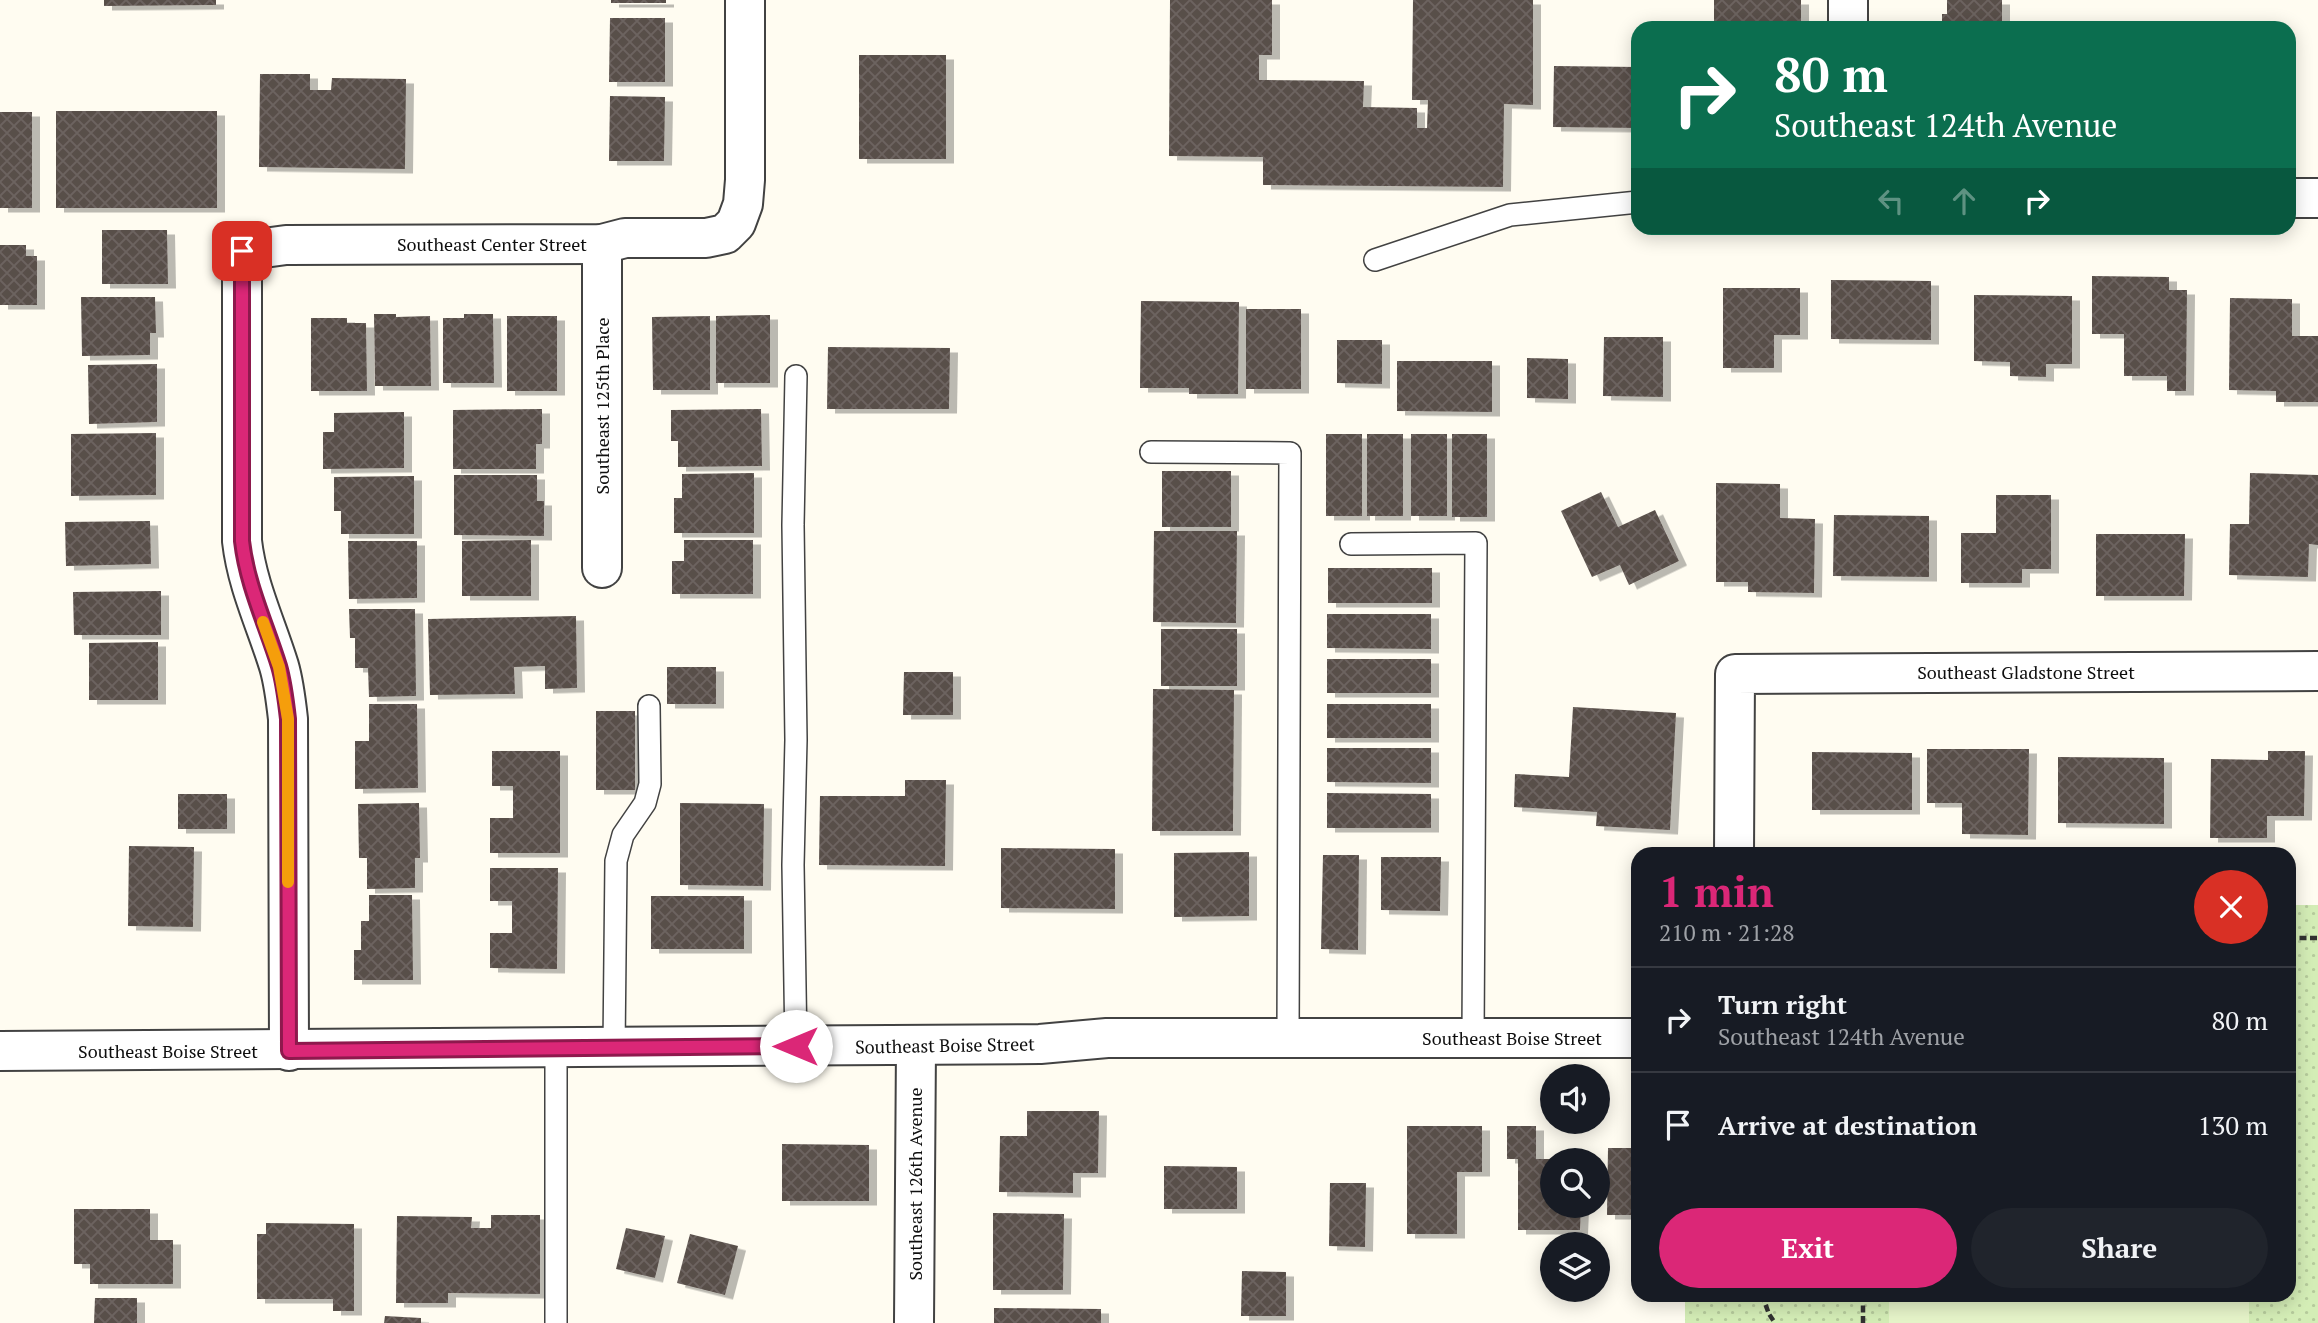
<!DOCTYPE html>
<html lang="en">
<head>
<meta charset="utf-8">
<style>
	body { margin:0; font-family:"PT Serif",serif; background:#20242c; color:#f1f3f6; height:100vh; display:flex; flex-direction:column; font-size:26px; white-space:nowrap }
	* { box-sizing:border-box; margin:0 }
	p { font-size:23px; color:#9ea1a6 }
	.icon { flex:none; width:38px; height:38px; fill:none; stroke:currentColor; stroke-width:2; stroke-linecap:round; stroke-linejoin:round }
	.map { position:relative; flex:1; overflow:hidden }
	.drawer { position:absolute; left:1631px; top:847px; width:665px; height:455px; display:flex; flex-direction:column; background:#171b24; border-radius:21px; box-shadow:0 4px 18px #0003 }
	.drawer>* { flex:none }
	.top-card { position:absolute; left:1631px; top:21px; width:665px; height:214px; border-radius:21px; box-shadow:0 4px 18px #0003; background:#0b6e4f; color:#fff; overflow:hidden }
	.tools { position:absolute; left:1540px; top:1064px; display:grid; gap:14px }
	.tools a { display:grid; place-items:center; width:70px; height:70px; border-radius:50%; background:#171b24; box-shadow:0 4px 18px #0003; font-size:35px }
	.pin { position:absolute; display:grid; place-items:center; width:60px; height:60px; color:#fff; margin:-30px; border-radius:14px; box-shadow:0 4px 10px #0006 }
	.me { position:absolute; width:77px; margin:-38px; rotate:270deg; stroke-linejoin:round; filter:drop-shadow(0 0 5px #0008) }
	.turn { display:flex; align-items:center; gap:24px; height:147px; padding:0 28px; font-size:32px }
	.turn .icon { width:91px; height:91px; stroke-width:2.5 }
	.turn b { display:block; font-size:49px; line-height:60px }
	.lanes { display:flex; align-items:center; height:66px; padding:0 28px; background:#0003; justify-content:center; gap:35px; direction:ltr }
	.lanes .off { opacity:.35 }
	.round { display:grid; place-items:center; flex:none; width:74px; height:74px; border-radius:37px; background:#20242c }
	.summary { display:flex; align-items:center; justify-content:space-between; height:119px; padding:0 28px }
	h1 { font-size:42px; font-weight:800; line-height:52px; color:#db2777 }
	.cta { display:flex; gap:14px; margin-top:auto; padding:14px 28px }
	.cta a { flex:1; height:80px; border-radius:42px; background:#db2777; color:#fff; font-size:28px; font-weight:800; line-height:80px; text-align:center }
	.cta a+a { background:#20242c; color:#f1f3f6 }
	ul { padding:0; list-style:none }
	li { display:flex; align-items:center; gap:21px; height:105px; padding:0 28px; border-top:2px solid #363941 }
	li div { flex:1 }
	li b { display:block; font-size:26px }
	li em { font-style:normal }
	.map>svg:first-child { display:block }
	.park { fill:url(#park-dots) }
	.pitch { fill:#e6f4c9 }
	.building { fill:url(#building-cross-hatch); filter:url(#shadow) }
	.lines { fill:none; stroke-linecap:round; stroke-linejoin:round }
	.service-casing { stroke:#424242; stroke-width:24 }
	.minor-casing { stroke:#424242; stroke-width:42 }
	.path { stroke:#313131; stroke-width:4.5; stroke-dasharray:7 3.5; stroke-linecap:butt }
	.service { stroke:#fff; stroke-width:21 }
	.minor { stroke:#fff; stroke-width:38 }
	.route-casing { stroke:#8e194d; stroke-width:18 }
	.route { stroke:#db2777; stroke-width:12 }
	.slow { stroke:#f59e0b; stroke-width:12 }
	.labels { text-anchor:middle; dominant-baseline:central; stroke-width:7; stroke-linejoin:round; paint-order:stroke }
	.street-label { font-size:18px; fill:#0f0f0f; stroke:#fff }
</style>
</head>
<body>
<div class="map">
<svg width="2318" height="1323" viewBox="0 0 2318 1323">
	<defs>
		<pattern id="park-dots" width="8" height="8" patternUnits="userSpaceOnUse" patternTransform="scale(1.75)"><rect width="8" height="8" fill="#d4edb6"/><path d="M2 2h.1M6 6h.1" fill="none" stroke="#b5ca9b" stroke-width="1.8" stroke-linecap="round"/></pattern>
		<pattern id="building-cross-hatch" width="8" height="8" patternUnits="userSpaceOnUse" patternTransform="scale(1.75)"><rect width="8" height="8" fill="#594f4a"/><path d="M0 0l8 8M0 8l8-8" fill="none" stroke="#6c6460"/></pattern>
		<filter id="shadow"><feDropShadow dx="8" dy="4.5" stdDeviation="0" flood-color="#0004"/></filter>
	</defs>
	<rect width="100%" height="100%" fill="#fffcf1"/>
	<path class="park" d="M 2289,905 L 2318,905 L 2318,1323 L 1685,1323 L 1685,1295 L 2289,1295 Z"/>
	<rect class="pitch" x="1889" y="1295" width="360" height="28"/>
	<g class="building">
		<path d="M 104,0 L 216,0 L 216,5 L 104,6 Z"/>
		<rect x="611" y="0" width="55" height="3"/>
		<path d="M 1170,0 L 1272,0 L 1272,55 L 1259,55 L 1259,80 L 1364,81 L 1363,107 L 1417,108 L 1417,128 L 1427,128 L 1428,100 L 1412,100 L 1413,0 L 1533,0 L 1533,105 L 1504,104 L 1503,187 L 1263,185 L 1263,157 L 1169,156 Z"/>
		<rect x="1714" y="0" width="87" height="28"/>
		<path d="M 1947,0 L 2002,0 L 2002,28 L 1942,28 L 1942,14 L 1947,14 Z"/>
		<path d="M 610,18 L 665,18 L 665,82 L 609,82 Z"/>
		<rect x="2206" y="23" width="70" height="5"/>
		<rect x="859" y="55" width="87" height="104"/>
		<path d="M 1554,66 L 1638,67 L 1638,128 L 1553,127 Z"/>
		<path d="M 260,74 L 310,74 L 310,90 L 331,90 L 332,78 L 406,79 L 405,169 L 259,167 Z"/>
		<path d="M 610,96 L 665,97 L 664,161 L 609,161 Z"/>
		<rect x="56" y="111" width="161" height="97"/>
		<rect x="0" y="112" width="32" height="96"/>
		<path d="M 102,230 L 167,230 L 168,284 L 102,284 Z"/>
		<path d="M 0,245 L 26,245 L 26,256 L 37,256 L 37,305 L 0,305 Z"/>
		<path d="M 2092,276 L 2169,277 L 2169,290 L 2187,290 L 2186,391 L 2167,391 L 2167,376 L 2124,376 L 2124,334 L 2092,334 Z"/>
		<path d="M 1831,280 L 1931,281 L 1931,340 L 1831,339 Z"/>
		<path d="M 1723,288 L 1800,288 L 1800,335 L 1774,335 L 1774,368 L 1723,368 Z"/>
		<path d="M 1974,295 L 2072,296 L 2072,364 L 2046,364 L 2046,377 L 2010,376 L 2010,362 L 1974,361 Z"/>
		<path d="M 81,297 L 155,297 L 156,333 L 150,333 L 150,355 L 82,356 Z"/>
		<path d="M 2230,298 L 2292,299 L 2292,336 L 2318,336 L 2318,402 L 2276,402 L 2276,391 L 2229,390 Z"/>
		<path d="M 1141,301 L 1239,302 L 1238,394 L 1189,394 L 1189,388 L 1140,388 Z"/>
		<rect x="1246" y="309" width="55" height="80"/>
		<path d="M 374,314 L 396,314 L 396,317 L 430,316 L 431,386 L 375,386 Z"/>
		<path d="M 464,314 L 493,314 L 494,383 L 443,383 L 443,318 L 464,318 Z"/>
		<path d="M 770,315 L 770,383 L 716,383 L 716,316 Z"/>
		<rect x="507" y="316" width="50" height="75"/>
		<path d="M 710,316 L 710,390 L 653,390 L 652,317 Z"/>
		<path d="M 311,318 L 347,318 L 347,323 L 366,323 L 367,391 L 311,391 Z"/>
		<path d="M 1604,337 L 1663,337 L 1663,397 L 1603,396 Z"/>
		<path d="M 1337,340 L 1382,340 L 1382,384 L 1337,383 Z"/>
		<path d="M 828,347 L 950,348 L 949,409 L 827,409 Z"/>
		<path d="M 1527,358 L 1568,359 L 1568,399 L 1527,398 Z"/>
		<path d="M 1397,361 L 1492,361 L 1492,412 L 1397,411 Z"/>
		<path d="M 157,364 L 157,422 L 89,424 L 88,365 Z"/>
		<path d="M 542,409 L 542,444 L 536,444 L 536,469 L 453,469 L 453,410 Z"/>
		<path d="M 761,409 L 762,466 L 678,467 L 678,441 L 671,441 L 671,410 Z"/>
		<path d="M 404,412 L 404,468 L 323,469 L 323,432 L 334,432 L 334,413 Z"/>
		<path d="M 156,433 L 156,495 L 71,496 L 71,434 Z"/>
		<rect x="1326" y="434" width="36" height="82"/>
		<rect x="1367" y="434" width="36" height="82"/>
		<rect x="1411" y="434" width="36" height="82"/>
		<rect x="1452" y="434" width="35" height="83"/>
		<rect x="1162" y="471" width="69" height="56"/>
		<path d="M 754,473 L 754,533 L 674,533 L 674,498 L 682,498 L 682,474 Z"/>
		<path d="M 2250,473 L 2318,475 L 2318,545 L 2309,544 L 2308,577 L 2229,575 L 2230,524 L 2249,524 Z"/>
		<path d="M 454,475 L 537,475 L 537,501 L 544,501 L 544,536 L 454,535 Z"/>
		<path d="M 414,476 L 414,534 L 341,534 L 341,511 L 334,511 L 334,477 Z"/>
		<path d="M 1716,483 L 1780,484 L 1780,518 L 1815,519 L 1814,593 L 1748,592 L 1748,582 L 1716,582 Z"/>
		<path d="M 1601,492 L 1618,527 L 1655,510 L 1679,561 L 1629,585 L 1620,565 L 1592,577 L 1561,511 Z"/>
		<path d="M 1996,495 L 2051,495 L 2051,569 L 2022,569 L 2022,583 L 1961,583 L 1961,533 L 1996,533 Z"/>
		<path d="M 1834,515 L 1929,516 L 1929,577 L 1833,576 Z"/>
		<path d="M 150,521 L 151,564 L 66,566 L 65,522 Z"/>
		<path d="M 1154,531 L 1237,531 L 1236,623 L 1153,622 Z"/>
		<path d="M 2096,534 L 2185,534 L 2184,596 L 2096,596 Z"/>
		<path d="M 531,540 L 531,596 L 462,596 L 462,541 Z"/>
		<path d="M 684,540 L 753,540 L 753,594 L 672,594 L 672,561 L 684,561 Z"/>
		<path d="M 348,541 L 417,541 L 417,598 L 349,599 Z"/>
		<rect x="1328" y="568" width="104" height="35"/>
		<path d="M 161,591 L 161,635 L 74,635 L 73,592 Z"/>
		<path d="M 349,609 L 415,609 L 416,696 L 369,697 L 368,668 L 355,668 L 355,638 L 350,638 Z"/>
		<path d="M 1327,614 L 1431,614 L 1431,649 L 1327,648 Z"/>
		<path d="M 576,616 L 577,688 L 545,689 L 545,666 L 514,667 L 515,694 L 430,695 L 428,619 Z"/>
		<rect x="1161" y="629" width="76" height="57"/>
		<path d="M 158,642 L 158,700 L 89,700 L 89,643 Z"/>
		<rect x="1327" y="659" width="104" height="34"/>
		<rect x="667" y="667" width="49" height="37"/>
		<path d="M 904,672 L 953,672 L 953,715 L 903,715 Z"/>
		<path d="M 1153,689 L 1234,690 L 1233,831 L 1152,831 Z"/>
		<path d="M 369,704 L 417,704 L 418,788 L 355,789 L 355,741 L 369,741 Z"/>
		<rect x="1327" y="704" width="104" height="34"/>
		<path d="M 1573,707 L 1676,713 L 1670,830 L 1596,826 L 1597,812 L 1514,807 L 1515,774 L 1569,777 Z"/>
		<rect x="596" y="711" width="39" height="79"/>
		<path d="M 1327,748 L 1431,748 L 1431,783 L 1327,782 Z"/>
		<path d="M 1927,749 L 2029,749 L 2028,835 L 1962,834 L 1962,803 L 1927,803 Z"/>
		<path d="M 492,751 L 560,751 L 560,853 L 490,853 L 490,818 L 513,818 L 513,786 L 492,786 Z"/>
		<path d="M 2268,751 L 2305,751 L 2304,816 L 2267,816 L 2267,838 L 2210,838 L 2211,759 L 2268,760 Z"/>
		<path d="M 1812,752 L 1912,753 L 1912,810 L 1812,810 Z"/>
		<path d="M 2058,757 L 2164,758 L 2164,824 L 2058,823 Z"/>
		<path d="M 905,780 L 946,780 L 945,866 L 819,865 L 820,796 L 905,796 Z"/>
		<path d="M 1327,793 L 1431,794 L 1431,828 L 1327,828 Z"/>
		<rect x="178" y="794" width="49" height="35"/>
		<path d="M 419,803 L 420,858 L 415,858 L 415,888 L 367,889 L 367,858 L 359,858 L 358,804 Z"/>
		<path d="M 680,803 L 764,804 L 763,886 L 680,885 Z"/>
		<path d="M 129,846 L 194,847 L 193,927 L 128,926 Z"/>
		<path d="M 1001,848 L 1115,849 L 1115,909 L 1001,908 Z"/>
		<path d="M 1249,852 L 1249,916 L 1174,917 L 1174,853 Z"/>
		<path d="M 1323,855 L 1359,855 L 1358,950 L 1321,949 Z"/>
		<path d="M 1381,857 L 1441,857 L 1440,911 L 1381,910 Z"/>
		<path d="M 490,868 L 558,868 L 557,969 L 490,968 L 490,933 L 512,933 L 512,901 L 490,901 Z"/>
		<path d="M 369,895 L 412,895 L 413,980 L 354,980 L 354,950 L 361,950 L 361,921 L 369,921 Z"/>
		<rect x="651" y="896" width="93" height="53"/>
		<path d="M 1027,1111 L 1099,1111 L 1098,1173 L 1073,1173 L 1073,1193 L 999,1192 L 1000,1136 L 1027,1136 Z"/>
		<path d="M 1407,1126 L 1482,1126 L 1482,1172 L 1457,1172 L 1457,1234 L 1407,1234 Z"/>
		<path d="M 1507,1126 L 1536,1126 L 1536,1159 L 1552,1159 L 1552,1206 L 1581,1206 L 1580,1230 L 1518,1230 L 1518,1159 L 1507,1159 Z"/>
		<path d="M 782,1144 L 869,1145 L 869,1201 L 782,1201 Z"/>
		<path d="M 1608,1148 L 1638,1148 L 1638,1215 L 1607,1215 Z"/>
		<path d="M 1164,1166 L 1237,1167 L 1237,1209 L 1164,1209 Z"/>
		<path d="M 1330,1183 L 1366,1183 L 1365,1247 L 1329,1246 Z"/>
		<path d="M 74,1209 L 150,1209 L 150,1240 L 173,1240 L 173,1284 L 90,1284 L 90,1264 L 74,1264 Z"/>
		<path d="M 993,1213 L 1064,1214 L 1063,1290 L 993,1290 Z"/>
		<path d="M 491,1215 L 540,1215 L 540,1294 L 448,1293 L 448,1303 L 396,1303 L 397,1216 L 472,1217 L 471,1228 L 491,1228 Z"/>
		<path d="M 266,1223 L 354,1224 L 354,1311 L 333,1311 L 333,1299 L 257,1299 L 257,1234 L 266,1234 Z"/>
		<path d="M 626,1228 L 665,1236 L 655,1278 L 616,1269 Z"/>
		<path d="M 690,1234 L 738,1246 L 725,1295 L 677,1283 Z"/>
		<path d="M 1242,1271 L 1286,1272 L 1286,1316 L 1241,1316 Z"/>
		<path d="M 95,1298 L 137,1298 L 137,1323 L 94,1323 Z"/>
		<path d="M 994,1308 L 1101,1309 L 1101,1323 L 994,1323 Z"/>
		<path d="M 385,1316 L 421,1318 L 421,1323 L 384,1323 Z"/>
	</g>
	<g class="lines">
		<g class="service-casing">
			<g id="service">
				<path d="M 1375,260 L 1510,215 L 1638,202"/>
				<path d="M 796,376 L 793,525 L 796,740 L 793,865 L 796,1047"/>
				<path d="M 1151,452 L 1290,453 L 1288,1038"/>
				<path d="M 1351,544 L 1476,543 L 1473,1038"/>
				<path d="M 614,1048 L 616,861 L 623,835 L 645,803 L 650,784 L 649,706"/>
				<path d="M 556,1049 L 556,1323"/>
			</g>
		</g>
		<g class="minor-casing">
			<g id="minor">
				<path d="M 1848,28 L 1848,0"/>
				<path d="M 2289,198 L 2318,198"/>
				<path d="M 602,244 L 602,568"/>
				<path d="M 1734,854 L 1735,674 L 2318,671"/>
				<path d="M 0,1051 L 1040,1044 L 1107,1038 L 1638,1038"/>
				<path d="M 289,1051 L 288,719 C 286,701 284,683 279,666 C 266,624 247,585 242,541 L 242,251 L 286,245 L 602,244 L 625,238 L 706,238 L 725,234 L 736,223 L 743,204 L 745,180 L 745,0"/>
				<path d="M 914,1323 L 916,1046"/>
			</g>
		</g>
		<g class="path">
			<path d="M 2289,938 L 2318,938"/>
			<path d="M 1762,1295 L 1769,1314 L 1775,1323"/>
			<path d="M 1863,1295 L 1863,1323"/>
		</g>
		<use href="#service" class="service"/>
		<use href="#minor" class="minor"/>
	</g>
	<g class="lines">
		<g class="route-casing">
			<path id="route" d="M 242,251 L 242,541 C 247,585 266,624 279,666 C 284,683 286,701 288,719 L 289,1051 L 796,1046"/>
		</g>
		<use href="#route" class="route"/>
		<path class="slow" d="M 263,622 L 279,667 L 288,719 L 288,882"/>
	</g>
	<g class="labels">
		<g class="street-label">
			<text x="492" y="244">Southeast Center Street</text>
			<text transform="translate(602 406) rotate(-90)">Southeast 125th Place</text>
			<text x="2026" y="672">Southeast Gladstone Street</text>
			<text x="1512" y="1038">Southeast Boise Street</text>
			<text transform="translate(945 1045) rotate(-1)">Southeast Boise Street</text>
			<text x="168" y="1051">Southeast Boise Street</text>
			<text transform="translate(915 1184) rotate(-90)">Southeast 126th Avenue</text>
		</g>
	</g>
</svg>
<div class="tools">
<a><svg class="icon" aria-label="sound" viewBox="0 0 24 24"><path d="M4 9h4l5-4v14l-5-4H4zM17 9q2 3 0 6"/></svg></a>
<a><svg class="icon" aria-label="search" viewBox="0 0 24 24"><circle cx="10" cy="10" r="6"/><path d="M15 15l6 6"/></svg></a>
<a><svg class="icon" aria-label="layers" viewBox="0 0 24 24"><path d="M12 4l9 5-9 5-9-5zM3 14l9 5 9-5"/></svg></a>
</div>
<div class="pin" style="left:242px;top:251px;background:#d93025"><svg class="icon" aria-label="arrive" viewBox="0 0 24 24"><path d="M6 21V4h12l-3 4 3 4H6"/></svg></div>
<svg class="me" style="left:796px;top:1046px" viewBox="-20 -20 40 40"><circle r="19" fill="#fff"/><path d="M0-13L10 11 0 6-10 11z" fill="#db2777"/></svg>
<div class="top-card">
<div class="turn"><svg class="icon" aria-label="right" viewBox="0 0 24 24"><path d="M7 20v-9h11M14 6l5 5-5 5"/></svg><div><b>80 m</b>Southeast 124th Avenue</div></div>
<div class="lanes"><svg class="icon off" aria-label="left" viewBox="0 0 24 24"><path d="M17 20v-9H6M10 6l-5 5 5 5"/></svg><svg class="icon off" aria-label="ahead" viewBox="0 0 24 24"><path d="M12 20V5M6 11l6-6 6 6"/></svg><svg class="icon" aria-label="right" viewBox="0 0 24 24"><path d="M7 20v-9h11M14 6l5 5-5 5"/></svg></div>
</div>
<section class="drawer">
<div class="summary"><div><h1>1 min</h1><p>210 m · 21:28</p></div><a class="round" style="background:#d93025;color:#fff"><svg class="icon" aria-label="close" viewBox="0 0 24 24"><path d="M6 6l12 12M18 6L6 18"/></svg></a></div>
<ul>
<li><svg class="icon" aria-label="right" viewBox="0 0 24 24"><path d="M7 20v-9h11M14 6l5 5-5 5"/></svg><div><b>Turn right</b><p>Southeast 124th Avenue</p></div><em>80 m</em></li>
<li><svg class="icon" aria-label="arrive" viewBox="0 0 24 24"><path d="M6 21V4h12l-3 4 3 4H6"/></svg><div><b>Arrive at destination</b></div><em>130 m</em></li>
</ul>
<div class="cta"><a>Exit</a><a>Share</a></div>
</section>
</div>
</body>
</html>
